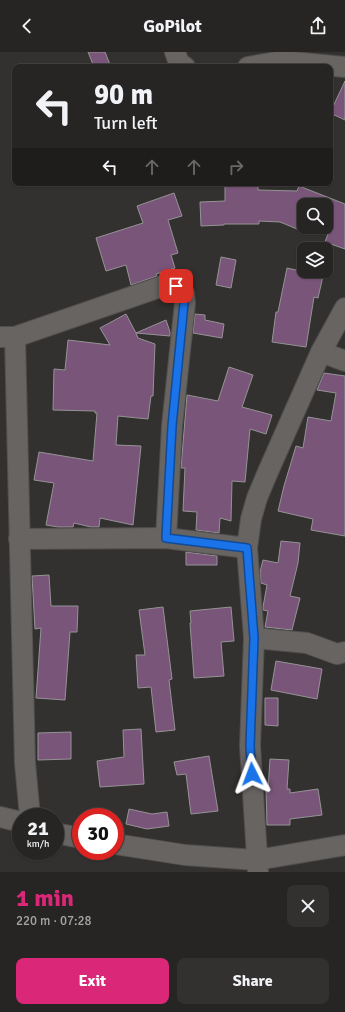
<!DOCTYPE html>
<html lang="en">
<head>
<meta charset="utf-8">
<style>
	body { margin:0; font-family:Signika,sans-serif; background:#323130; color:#f1f3f6; height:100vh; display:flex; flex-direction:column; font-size:15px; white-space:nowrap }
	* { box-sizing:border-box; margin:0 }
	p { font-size:13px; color:#a4a5a6 }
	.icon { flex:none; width:22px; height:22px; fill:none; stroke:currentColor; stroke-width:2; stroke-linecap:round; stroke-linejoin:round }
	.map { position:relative; height:820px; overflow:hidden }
	.side { display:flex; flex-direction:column; background:#262523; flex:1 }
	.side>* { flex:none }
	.banner { position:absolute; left:12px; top:12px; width:321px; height:122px; border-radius:8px; box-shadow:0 1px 3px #0004,0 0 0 1px #424241; background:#262523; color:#f1f3f6; overflow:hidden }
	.fabs { position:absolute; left:297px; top:146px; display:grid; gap:8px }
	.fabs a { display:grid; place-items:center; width:36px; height:36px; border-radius:8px; background:#262523; box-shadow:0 1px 3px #0004,0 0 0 1px #424241; font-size:20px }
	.speed { position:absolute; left:12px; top:756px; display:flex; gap:8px; font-size:20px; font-weight:700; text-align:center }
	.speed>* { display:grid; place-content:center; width:52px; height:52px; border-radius:50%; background:#262523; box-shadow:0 1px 3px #0004,0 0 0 1px #424241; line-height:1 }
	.speed small { font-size:10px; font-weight:400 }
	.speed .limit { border:6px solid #d22; background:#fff; color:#111 }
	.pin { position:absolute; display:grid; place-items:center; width:34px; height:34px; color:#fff; margin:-17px; border-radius:8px; box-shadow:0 2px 6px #0006 }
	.me { position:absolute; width:44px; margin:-22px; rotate:357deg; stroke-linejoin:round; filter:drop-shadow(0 0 3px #0008) }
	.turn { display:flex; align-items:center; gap:14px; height:84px; padding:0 16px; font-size:18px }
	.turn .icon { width:52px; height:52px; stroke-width:2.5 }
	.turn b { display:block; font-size:28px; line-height:34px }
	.lanes { display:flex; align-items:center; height:38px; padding:0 16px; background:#0003; justify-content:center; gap:20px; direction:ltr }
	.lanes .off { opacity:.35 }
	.round { display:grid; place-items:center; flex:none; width:42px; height:42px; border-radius:8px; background:#323130 }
	.summary { display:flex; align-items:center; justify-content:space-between; height:68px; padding:0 16px }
	h1 { font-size:24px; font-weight:700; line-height:30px; color:#db2777 }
	.cta { display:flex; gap:8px; margin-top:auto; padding:8px 16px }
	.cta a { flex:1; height:46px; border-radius:8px; background:#db2777; color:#fff; font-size:16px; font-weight:700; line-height:46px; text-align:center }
	.cta a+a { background:#323130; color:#f1f3f6 }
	header { display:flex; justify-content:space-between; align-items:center; height:52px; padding:0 16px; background:#262523; font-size:18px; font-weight:700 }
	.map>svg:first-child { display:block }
	.building { fill:#7a557a; stroke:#959395 }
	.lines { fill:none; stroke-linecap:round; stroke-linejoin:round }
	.minor-casing { stroke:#514f4e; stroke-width:22 }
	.minor { stroke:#676462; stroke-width:20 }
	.route-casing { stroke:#114b97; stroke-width:10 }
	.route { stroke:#1a73e8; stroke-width:7 }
</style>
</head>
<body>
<header><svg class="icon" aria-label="back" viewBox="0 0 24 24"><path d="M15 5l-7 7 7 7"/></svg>GoPilot<svg class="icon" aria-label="share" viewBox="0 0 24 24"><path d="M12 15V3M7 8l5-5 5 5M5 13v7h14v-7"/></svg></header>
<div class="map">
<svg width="345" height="820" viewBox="0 0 345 820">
	<rect width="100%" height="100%" fill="#33312f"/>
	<g class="building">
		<path d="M 88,0 L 105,0 L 111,15 L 94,15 Z"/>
		<path d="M 345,29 L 345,68 L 330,61 Z"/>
		<path d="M 225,131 L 258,131 L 258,138 L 297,139 L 299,134 L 345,152 L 345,197 L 325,190 L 328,182 L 307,175 L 326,175 L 326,153 L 304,153 L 304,174 L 302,179 L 280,170 L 259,169 L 259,172 L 224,172 L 224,173 L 201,174 L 200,150 L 225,149 Z"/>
		<path d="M 174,141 L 182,164 L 168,168 L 178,201 L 171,203 L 175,216 L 156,222 L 157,224 L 131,233 L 126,213 L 106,219 L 96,186 L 143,171 L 137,154 Z"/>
		<path d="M 221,205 L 236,208 L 231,236 L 216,233 Z"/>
		<path d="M 287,216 L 323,224 L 318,246 L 314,245 L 306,295 L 272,290 L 276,260 L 278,260 Z"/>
		<path d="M 126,262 L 136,281 L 166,268 L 170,280 L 170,284 L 136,281 L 138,286 L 155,292 L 153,344 L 151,344 L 148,367 L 118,364 L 116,393 L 141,394 L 133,473 L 100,466 L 99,475 L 91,475 L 74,471 L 73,475 L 58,475 L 46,473 L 54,431 L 34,428 L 39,400 L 93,409 L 97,361 L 95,361 L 95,359 L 53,358 L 54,317 L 65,318 L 68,288 L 110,293 L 100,276 Z"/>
		<path d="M 195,262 L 205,263 L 205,268 L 224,272 L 222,286 L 193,281 Z"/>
		<path d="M 229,315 L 253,323 L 242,355 L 272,363 L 266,382 L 250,377 L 245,430 L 232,429 L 231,469 L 220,466 L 219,481 L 196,478 L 197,460 L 183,459 L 185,416 L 181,416 L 187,343 L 218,349 Z"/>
		<path d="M 324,321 L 345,324 L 345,484 L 311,478 L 313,467 L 278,459 L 284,434 L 296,394 L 303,396 L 308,365 L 331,369 L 336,341 L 317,338 Z"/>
		<path d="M 281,489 L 300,491 L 298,511 L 290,544 L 300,546 L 292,578 L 265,575 L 268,559 L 263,558 L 263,555 L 267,533 L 261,531 L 260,520 L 263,508 L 278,511 Z"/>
		<path d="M 186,500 L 217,504 L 217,513 L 186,513 Z"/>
		<path d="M 49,523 L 51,554 L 78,554 L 77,580 L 70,580 L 65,648 L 36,646 L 41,576 L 35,577 L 32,524 Z"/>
		<path d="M 163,555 L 172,627 L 169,628 L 175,678 L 156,680 L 151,635 L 138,636 L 136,603 L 145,603 L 139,558 Z"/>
		<path d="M 231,555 L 234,589 L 221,590 L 224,624 L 194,626 L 190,571 L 191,571 L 190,559 Z"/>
		<path d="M 276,609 L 322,617 L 317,647 L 271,638 Z"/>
		<path d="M 265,646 L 278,646 L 278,674 L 265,673 Z"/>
		<path d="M 141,677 L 144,732 L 100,735 L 97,709 L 124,705 L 123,678 Z"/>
		<path d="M 71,680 L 71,707 L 38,708 L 38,681 Z"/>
		<path d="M 209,704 L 218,759 L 191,762 L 186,722 L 177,723 L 174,710 Z"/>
		<path d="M 270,707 L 289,708 L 287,737 L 290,737 L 290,741 L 318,737 L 322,763 L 290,767 L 290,773 L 267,773 L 266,737 L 268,737 Z"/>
		<path d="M 129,757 L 152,762 L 167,760 L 169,774 L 147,777 L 126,772 Z"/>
	</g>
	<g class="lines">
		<g class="minor-casing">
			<g id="minor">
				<path d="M 175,0 L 179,11 L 185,15"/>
				<path d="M 248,15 L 282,9 L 345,15"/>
				<path d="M 0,285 L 15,285 L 166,233 L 176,234 L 184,241 L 185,251 L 172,374 L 166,486"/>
				<path d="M 15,285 L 25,711 L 30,765"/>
				<path d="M 321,300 L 345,309"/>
				<path d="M 19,487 L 166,486 L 247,496"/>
				<path d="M 254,586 L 307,591 L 337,602 L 345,600"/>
				<path d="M 0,765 L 21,770"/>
				<path d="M 55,781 L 81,786"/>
				<path d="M 115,792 L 185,803 L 257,808 L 345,793"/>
				<path d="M 258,820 L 250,694 L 254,586 L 247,496 L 251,467 L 257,446 L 267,422 L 321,300 L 345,256"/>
			</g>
		</g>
		<use href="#minor" class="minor"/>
	</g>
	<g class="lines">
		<g class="route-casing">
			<path id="route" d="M 176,234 L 184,241 L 184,251 L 172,374 L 166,486 L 247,496 L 254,586 L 250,694 L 252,722"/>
		</g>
		<use href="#route" class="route"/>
	</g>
</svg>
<div class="fabs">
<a><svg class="icon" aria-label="search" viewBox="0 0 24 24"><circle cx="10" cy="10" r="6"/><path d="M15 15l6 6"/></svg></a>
<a><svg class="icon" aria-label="layers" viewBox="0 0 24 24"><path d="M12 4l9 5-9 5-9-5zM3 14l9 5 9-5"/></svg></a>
</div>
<div class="speed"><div>21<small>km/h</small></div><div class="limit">30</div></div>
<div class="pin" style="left:176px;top:234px;background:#d93025"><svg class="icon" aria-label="arrive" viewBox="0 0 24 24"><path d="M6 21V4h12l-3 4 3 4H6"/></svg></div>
<svg class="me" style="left:252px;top:722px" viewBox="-20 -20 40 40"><path d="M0-17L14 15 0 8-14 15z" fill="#1a73e8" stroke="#fff" stroke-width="4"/></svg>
<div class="banner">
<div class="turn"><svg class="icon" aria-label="left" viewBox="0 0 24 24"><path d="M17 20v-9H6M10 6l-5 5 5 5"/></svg><div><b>90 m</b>Turn left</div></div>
<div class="lanes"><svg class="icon" aria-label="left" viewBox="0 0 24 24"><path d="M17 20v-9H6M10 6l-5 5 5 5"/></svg><svg class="icon off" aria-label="ahead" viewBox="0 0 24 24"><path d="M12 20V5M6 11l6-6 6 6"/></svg><svg class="icon off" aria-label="ahead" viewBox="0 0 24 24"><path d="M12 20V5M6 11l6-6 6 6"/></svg><svg class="icon off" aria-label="right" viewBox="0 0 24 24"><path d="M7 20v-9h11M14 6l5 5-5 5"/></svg></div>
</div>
</div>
<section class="side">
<div class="summary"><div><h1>1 min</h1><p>220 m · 07:28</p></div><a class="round"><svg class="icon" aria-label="close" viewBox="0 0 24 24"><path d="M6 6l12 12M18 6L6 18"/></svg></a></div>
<div class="cta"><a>Exit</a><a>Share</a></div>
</section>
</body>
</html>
